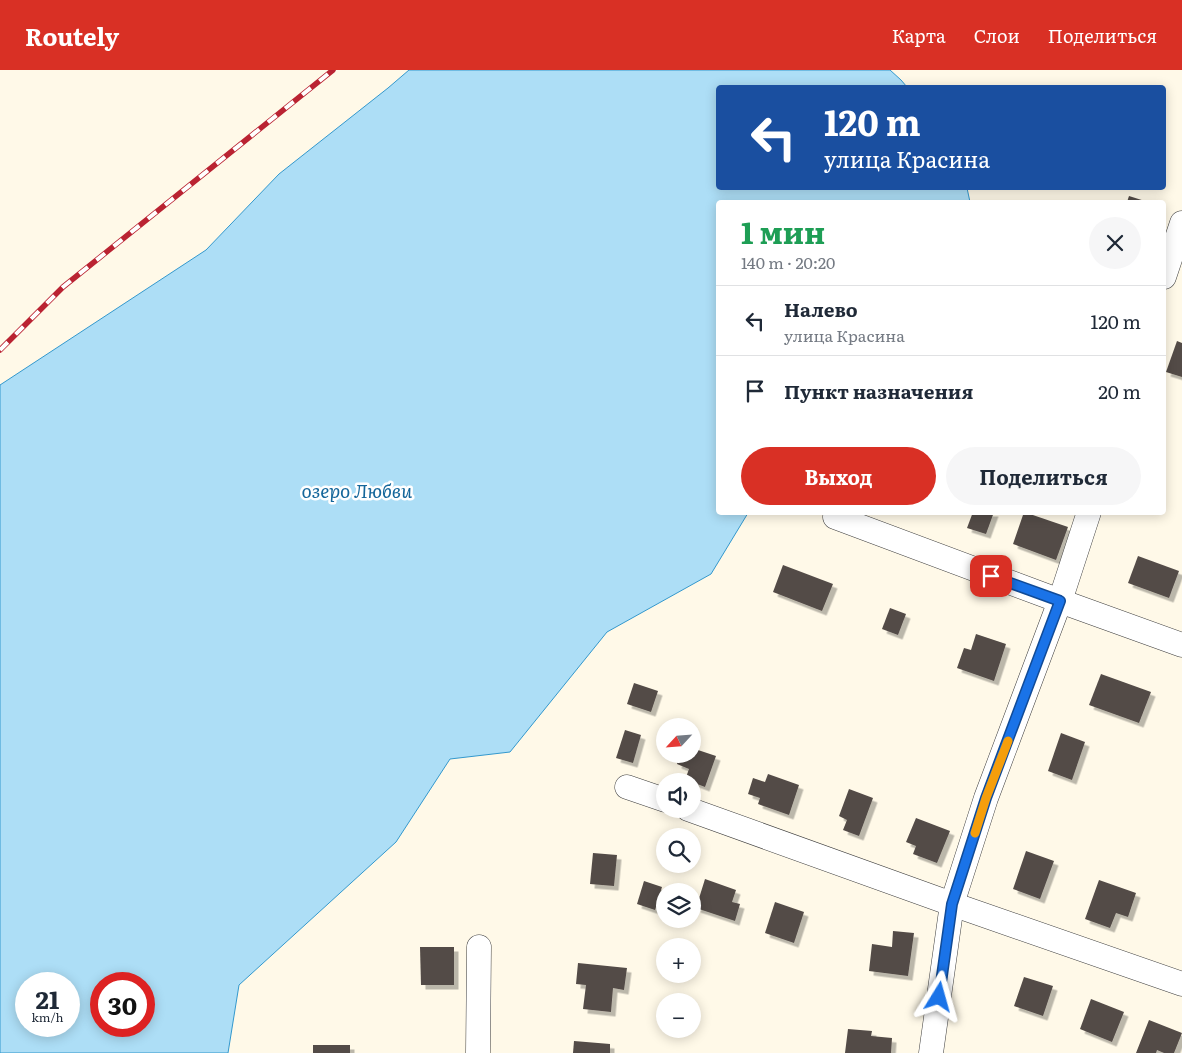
<!DOCTYPE html>
<html lang="ru">
<head>
<meta charset="utf-8">
<style>
	body { margin:0; font-family:Literata,serif; background:#f6f6f7; color:#1f2937; height:100vh; display:flex; flex-direction:column; font-size:19px; white-space:nowrap }
	* { box-sizing:border-box; margin:0 }
	p { font-size:16px; color:#747a83 }
	.icon { flex:none; width:28px; height:28px; fill:none; stroke:currentColor; stroke-width:2; stroke-linecap:round; stroke-linejoin:round }
	.map { position:relative; flex:1; overflow:hidden }
	.details { position:absolute; left:716px; top:130px; width:450px; height:315px; display:flex; flex-direction:column; background:#fff; border-radius:5px; box-shadow:0 2px 12px #0003 }
	.details>* { flex:none }
	.banner { position:absolute; left:716px; top:15px; width:450px; height:105px; border-radius:5px; box-shadow:0 2px 12px #0003; background:#1a4fa0; color:#fff; overflow:hidden }
	.needle { width:32px; rotate:244deg }
	.buttons { position:absolute; left:656px; top:648px; display:grid; gap:10px }
	.buttons a { display:grid; place-items:center; width:45px; height:45px; border-radius:50%; background:#fff; box-shadow:0 2px 12px #0003; font-size:25px }
	.speed { position:absolute; left:15px; top:902px; display:flex; gap:10px; font-size:25px; font-weight:700; text-align:center }
	.speed>* { display:grid; place-content:center; width:65px; height:65px; border-radius:50%; background:#fff; box-shadow:0 2px 12px #0003; line-height:1 }
	.speed small { font-size:12px; font-weight:400 }
	.speed .limit { border:8px solid #d22; background:#fff; color:#111 }
	.pin { position:absolute; display:grid; place-items:center; width:42px; height:42px; color:#fff; margin:-21px; border-radius:10px; box-shadow:0 2px 8px #0006 }
	.me { position:absolute; width:55px; margin:-28px; rotate:8deg; stroke-linejoin:round; filter:drop-shadow(0 0 4px #0008) }
	.turn { display:flex; align-items:center; gap:18px; height:105px; padding:0 25px; font-size:22px }
	.turn .icon { width:65px; height:65px; stroke-width:2.5 }
	.turn b { display:block; font-size:35px; line-height:42px }
	.round { display:grid; place-items:center; flex:none; width:52px; height:52px; border-radius:26px; background:#f6f6f7 }
	.head { display:flex; align-items:center; justify-content:space-between; height:85px; padding:0 25px }
	h1 { font-size:30px; font-weight:700; line-height:38px; color:#1e9e55 }
	.primary-button { display:flex; gap:10px; margin-top:auto; padding:10px 25px }
	.primary-button a { flex:1; height:58px; border-radius:30px; background:#d93025; color:#fff; font-size:20px; font-weight:700; line-height:58px; text-align:center }
	.primary-button a+a { background:#f6f6f7; color:#1f2937 }
	ul { padding:0; list-style:none }
	li { display:flex; align-items:center; gap:15px; height:70px; padding:0 25px; border-top:1px solid #e0e1e3 }
	li div { flex:1 }
	li b { display:block; font-size:19px }
	li em { font-style:normal }
	header { display:flex; align-items:center; gap:30px; box-sizing:border-box; height:70px; padding:0 25px; background:#d93025; color:#fff }
	header strong { font-size:24px }
	nav { display:flex; gap:28px; margin-inline-start:auto; font-size:18px }
	.map>svg:first-child { display:block }
	.water { fill:#addef6; stroke:#3398cd; fill-rule:evenodd }
	.building { fill:#534b47; filter:url(#shadow) }
	.lines { fill:none; stroke-linecap:round; stroke-linejoin:round }
	.street-casing { stroke:#3d3d3d; stroke-width:25 }
	.street { stroke:#fff; stroke-width:24 }
	.rail-casing { stroke:#ba2332; stroke-width:5.5 }
	.rail { stroke:#fff; stroke-width:4; stroke-dasharray:11; stroke-linecap:butt }
	.route-casing { stroke:#114b97; stroke-width:12 }
	.route { stroke:#1a73e8; stroke-width:9 }
	.slow { stroke:#f59e0b; stroke-width:9 }
	.labels { text-anchor:middle; dominant-baseline:central; stroke-width:5; stroke-linejoin:round; paint-order:stroke }
	.water-label { font-size:19px; font-style:italic; fill:#15679b; stroke:#fff }
</style>
</head>
<body>
<header>
<strong>Routely</strong>
<nav><a>Карта</a><a>Слои</a><a>Поделиться</a></nav>
</header>
<div class="map">
<svg width="1182" height="983" viewBox="0 0 1182 983">
	<defs>
		<filter id="shadow"><feDropShadow dx="4.5" dy="4.5" stdDeviation="0" flood-color="#0004"/></filter>
	</defs>
	<rect width="100%" height="100%" fill="#fff9e8"/>
	<path class="water" d="M 409,0 L 890,0 L 901,10 L 907,17 L 719,18 L 719,118 L 967,118 L 970,132 L 719,132 L 719,442 L 748,443 L 711,504 L 607,562 L 510,682 L 450,689 L 396,772 L 239,915 L 228,983 L 0,983 L 0,315 L 206,180 L 279,104 L 388,18 ZM 26,914 L 69,914 L 69,956 L 26,956 ZM 101,914 L 144,914 L 144,956 L 101,956 Z"/>
	<g class="building">
		<path d="M 1129,126 L 1148,132 L 1127,132 Z"/>
		<path d="M 1177,271 L 1182,273 L 1182,307 L 1166,302 Z"/>
		<path d="M 973,442 L 994,442 L 986,464 L 967,458 Z"/>
		<path d="M 1024,442 L 1068,457 L 1056,490 L 1013,474 Z"/>
		<path d="M 1138,486 L 1179,501 L 1169,528 L 1128,513 Z"/>
		<path d="M 783,495 L 833,514 L 822,541 L 773,522 Z"/>
		<path d="M 890,538 L 906,544 L 898,565 L 882,559 Z"/>
		<path d="M 976,564 L 1006,574 L 994,611 L 957,598 L 964,578 L 971,580 Z"/>
		<path d="M 1101,604 L 1151,622 L 1139,653 L 1089,635 Z"/>
		<path d="M 634,613 L 658,621 L 651,642 L 627,634 Z"/>
		<path d="M 625,660 L 641,665 L 633,693 L 616,688 Z"/>
		<path d="M 1061,663 L 1085,672 L 1072,710 L 1048,701 Z"/>
		<path d="M 692,678 L 716,686 L 705,717 L 692,712 L 692,711 L 685,710 L 689,699 L 677,694 L 680,684 L 692,684 Z"/>
		<path d="M 768,704 L 799,715 L 789,745 L 758,734 L 760,728 L 748,724 L 753,708 L 765,712 Z"/>
		<path d="M 849,719 L 873,728 L 859,766 L 843,760 L 847,750 L 839,746 Z"/>
		<path d="M 916,748 L 950,761 L 937,793 L 913,784 L 916,776 L 906,772 Z"/>
		<path d="M 1026,781 L 1054,791 L 1040,829 L 1013,819 Z"/>
		<path d="M 593,783 L 617,785 L 614,816 L 590,814 Z"/>
		<path d="M 705,809 L 736,820 L 732,832 L 740,834 L 735,851 L 696,838 Z"/>
		<path d="M 1099,810 L 1136,823 L 1128,847 L 1116,843 L 1110,858 L 1085,849 Z"/>
		<path d="M 644,811 L 662,817 L 655,840 L 637,834 Z"/>
		<path d="M 775,832 L 804,842 L 794,873 L 765,863 Z"/>
		<path d="M 893,861 L 914,863 L 908,906 L 869,901 L 872,874 L 892,877 Z"/>
		<path d="M 420,877 L 454,877 L 454,915 L 421,915 Z"/>
		<path d="M 578,893 L 627,898 L 624,920 L 613,918 L 611,942 L 583,939 L 586,915 L 576,914 Z"/>
		<path d="M 1024,907 L 1053,916 L 1043,946 L 1014,936 Z"/>
		<path d="M 1091,929 L 1124,942 L 1112,972 L 1080,959 Z"/>
		<path d="M 1149,950 L 1182,963 L 1174,983 L 1164,983 L 1157,980 L 1156,983 L 1136,983 Z"/>
		<path d="M 848,959 L 872,961 L 871,966 L 892,968 L 891,983 L 845,983 Z"/>
		<path d="M 574,971 L 610,974 L 610,983 L 573,983 Z"/>
		<rect x="313" y="975" width="37" height="8"/>
	</g>
	<g class="lines">
		<g class="street-casing">
			<g id="street">
				<path d="M 1164,207 L 1182,153"/>
				<path d="M 835,447 L 1060,531 L 1182,575"/>
				<path d="M 627,717 L 665,730"/>
				<path d="M 688,739 L 952,834 L 1182,914"/>
				<path d="M 478,983 L 479,877"/>
				<path d="M 931,983 L 952,834 L 986,728 L 1060,531 L 1089,442"/>
			</g>
		</g>
		<use href="#street" class="street"/>
		<g class="rail-casing">
			<path id="rail" d="M 0,280 L 63,217 L 333,0"/>
		</g>
		<use href="#rail" class="rail"/>
	</g>
	<g class="lines">
		<g class="route-casing">
			<path id="route" d="M 939,927 L 952,834 L 986,728 L 1060,531 L 991,506"/>
		</g>
		<use href="#route" class="route"/>
		<path class="slow" d="M 975,763 L 986,728 L 1008,671"/>
	</g>
	<g class="labels">
		<g class="water-label">
			<text x="357" y="420">озеро Любви</text>
		</g>
	</g>
</svg>
<div class="buttons">
<a><svg class="needle" viewBox="-14 -14 28 28"><path d="M0-13l5 13h-10z" fill="#e53935"/><path d="M0 13l5-13h-10z" fill="#747a83"/></svg></a>
<a><svg class="icon" aria-label="sound" viewBox="0 0 24 24"><path d="M4 9h4l5-4v14l-5-4H4zM17 9q2 3 0 6"/></svg></a>
<a><svg class="icon" aria-label="search" viewBox="0 0 24 24"><circle cx="10" cy="10" r="6"/><path d="M15 15l6 6"/></svg></a>
<a><svg class="icon" aria-label="layers" viewBox="0 0 24 24"><path d="M12 4l9 5-9 5-9-5zM3 14l9 5 9-5"/></svg></a>
<a>+</a>
<a>−</a>
</div>
<div class="speed"><div>21<small>km/h</small></div><div class="limit">30</div></div>
<div class="pin" style="left:991px;top:506px;background:#d93025"><svg class="icon" aria-label="arrive" viewBox="0 0 24 24"><path d="M6 21V4h12l-3 4 3 4H6"/></svg></div>
<svg class="me" style="left:939px;top:927px" viewBox="-20 -20 40 40"><path d="M0-17L14 15 0 8-14 15z" fill="#1a73e8" stroke="#fff" stroke-width="4"/></svg>
<div class="banner">
<div class="turn"><svg class="icon" aria-label="left" viewBox="0 0 24 24"><path d="M17 20v-9H6M10 6l-5 5 5 5"/></svg><div><b>120 m</b>улица Красина</div></div>
</div>
<section class="details">
<div class="head"><div><h1>1 мин</h1><p>140 m · 20:20</p></div><a class="round"><svg class="icon" aria-label="close" viewBox="0 0 24 24"><path d="M6 6l12 12M18 6L6 18"/></svg></a></div>
<ul>
<li><svg class="icon" aria-label="left" viewBox="0 0 24 24"><path d="M17 20v-9H6M10 6l-5 5 5 5"/></svg><div><b>Налево</b><p>улица Красина</p></div><em>120 m</em></li>
<li><svg class="icon" aria-label="arrive" viewBox="0 0 24 24"><path d="M6 21V4h12l-3 4 3 4H6"/></svg><div><b>Пункт назначения</b></div><em>20 m</em></li>
</ul>
<div class="primary-button"><a>Выход</a><a>Поделиться</a></div>
</section>
</div>
</body>
</html>
